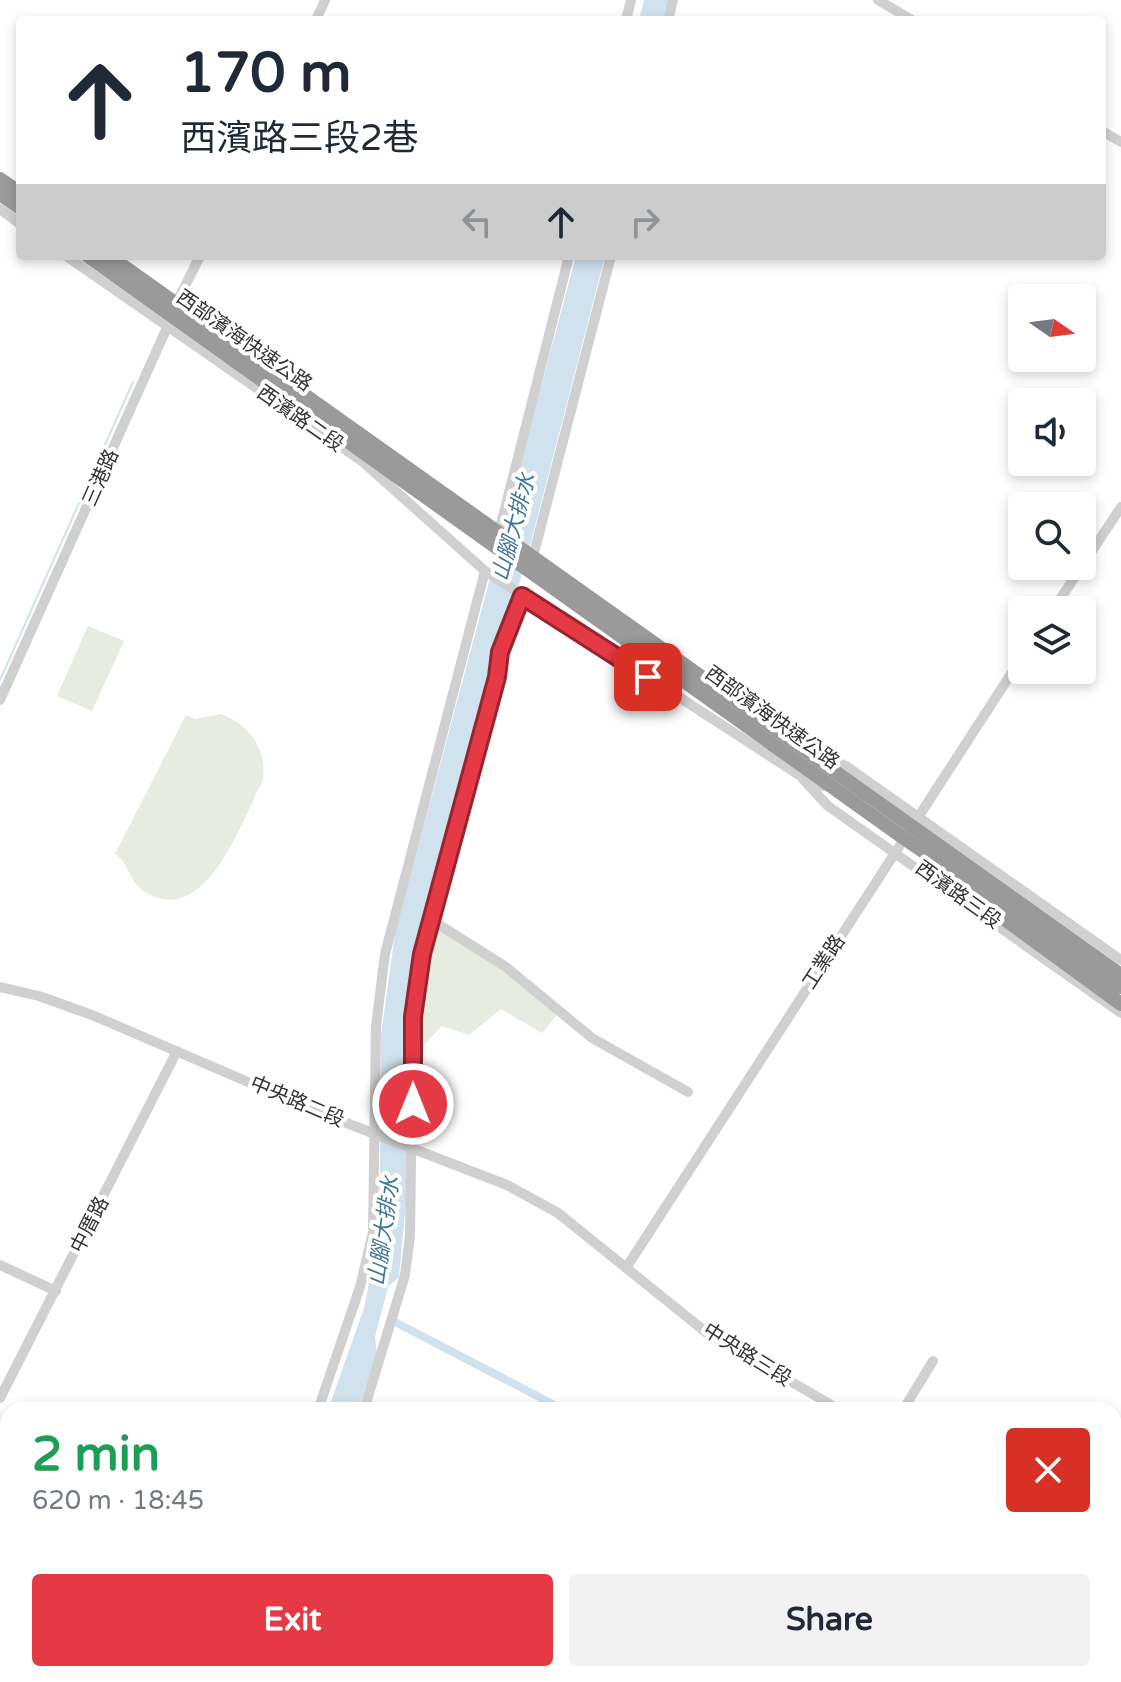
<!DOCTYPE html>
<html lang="en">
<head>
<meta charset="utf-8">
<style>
	body { margin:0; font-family:"Varela Round","Noto Sans TC",sans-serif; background:#f2f2f3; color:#1f2937; height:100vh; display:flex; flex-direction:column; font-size:30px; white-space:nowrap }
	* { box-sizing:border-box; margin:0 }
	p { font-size:26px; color:#747a83 }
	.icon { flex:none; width:44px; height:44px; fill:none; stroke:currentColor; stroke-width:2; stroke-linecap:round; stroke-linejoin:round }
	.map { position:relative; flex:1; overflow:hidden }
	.side { position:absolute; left:0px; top:1402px; width:1122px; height:280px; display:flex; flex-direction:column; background:#fff; border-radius:24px 24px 0 0; box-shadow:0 4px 12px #0003 }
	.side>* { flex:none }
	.guide { position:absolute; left:16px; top:16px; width:1090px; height:244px; border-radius:8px; box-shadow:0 4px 12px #0003; background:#fff; color:#1f2937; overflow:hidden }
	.needle { width:52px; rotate:104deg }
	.buttons { position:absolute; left:1008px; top:284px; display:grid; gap:16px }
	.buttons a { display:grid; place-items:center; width:88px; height:88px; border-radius:8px; background:#fff; box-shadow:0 4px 12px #0003; font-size:40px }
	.pin { position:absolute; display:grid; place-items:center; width:68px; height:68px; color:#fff; margin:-34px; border-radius:16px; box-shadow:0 4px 12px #0006 }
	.me { position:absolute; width:88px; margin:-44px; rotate:0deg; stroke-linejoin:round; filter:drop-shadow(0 0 6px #0008) }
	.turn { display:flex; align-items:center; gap:28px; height:168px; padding:0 32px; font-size:36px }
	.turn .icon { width:104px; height:104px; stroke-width:2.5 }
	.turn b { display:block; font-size:56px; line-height:68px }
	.lanes { display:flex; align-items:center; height:76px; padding:0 32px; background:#0003; justify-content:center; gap:40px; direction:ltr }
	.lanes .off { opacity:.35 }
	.round { display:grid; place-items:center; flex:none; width:84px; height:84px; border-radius:8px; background:#f2f2f3 }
	.headline { display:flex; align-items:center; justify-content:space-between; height:136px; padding:0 32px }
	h1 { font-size:48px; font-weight:800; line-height:60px; color:#1e9e55 }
	.button { display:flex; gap:16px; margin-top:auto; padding:16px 32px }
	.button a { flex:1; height:92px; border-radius:8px; background:#e63946; color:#fff; font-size:32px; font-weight:800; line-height:92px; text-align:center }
	.button a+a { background:#f2f2f3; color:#1f2937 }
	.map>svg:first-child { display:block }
	.green { fill:#e6ecdf }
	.water { fill:#cfe2ee }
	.pier { fill:#fff }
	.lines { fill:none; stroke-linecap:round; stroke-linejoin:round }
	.stream { stroke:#cfe2ee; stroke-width:2 }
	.canal { stroke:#cfe2ee; stroke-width:8 }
	.minor { stroke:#d0d0d0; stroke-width:10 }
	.highway { stroke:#9a9a9a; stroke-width:14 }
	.route-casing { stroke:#96252e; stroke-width:20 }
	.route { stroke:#e63946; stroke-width:14 }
	.labels { text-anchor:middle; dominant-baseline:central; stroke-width:8; stroke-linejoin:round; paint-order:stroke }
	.street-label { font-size:20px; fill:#333; stroke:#fff }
	.water-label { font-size:22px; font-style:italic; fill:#3f7597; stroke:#fff }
</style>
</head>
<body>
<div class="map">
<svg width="1121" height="1682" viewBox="0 0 1121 1682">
	<rect width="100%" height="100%" fill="#fff"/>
	<g class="green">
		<path d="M 88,626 L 124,641 L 92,711 L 57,696 Z"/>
		<path d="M 221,714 C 250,725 267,749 263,780 C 241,821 207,929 145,892 C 129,882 129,862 115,854 L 186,715 L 195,719 Z"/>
		<path d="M 435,928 L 522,978 L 559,1012 L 542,1033 L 501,1009 L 469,1035 L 442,1026 L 421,1048 L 421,983 Z"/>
	</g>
	<g class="water">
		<path d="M 644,0 L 673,0 L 667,20 L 639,20 Z"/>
		<path d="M 576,256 L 605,256 L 532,538 L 421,933 L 410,1001 L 406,1203 L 399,1277 L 388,1287 L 375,1337 L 377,1354 L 358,1410 L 328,1410 L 364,1308 L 373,1264 L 380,1176 L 381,1035 L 395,934 Z"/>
	</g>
	<path class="pier" d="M 503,515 L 524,531 L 509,588 L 488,572 Z"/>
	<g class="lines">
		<g class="stream">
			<path d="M 0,680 L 133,382"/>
			<path d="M 764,1682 L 768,1674"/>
		</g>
		<g class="canal">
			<path d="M 395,1322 L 564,1410"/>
			<path d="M 1065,1674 L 1076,1682"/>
		</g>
		<g class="minor">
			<path d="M 878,0 L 912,20"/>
			<path d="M 316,20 L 325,0"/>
			<path d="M 626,20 L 631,0"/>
			<path d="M 668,20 L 673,0"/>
			<path d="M 1102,131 L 1121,142"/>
			<path d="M 0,209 L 20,224"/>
			<path d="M 66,256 L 363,462 L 485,571 L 799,775 L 823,786"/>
			<path d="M 174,308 L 200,256"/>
			<path d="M 500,528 L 569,256"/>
			<path d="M 534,553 L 611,256"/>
			<path d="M 1053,610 L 1121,507"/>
			<path d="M 0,700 L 169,323"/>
			<path d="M 817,753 L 846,766 L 1121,960"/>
			<path d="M 803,779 L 828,806 L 1121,1013"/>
			<path d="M 430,919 L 506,967 L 592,1038 L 688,1092"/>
			<path d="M 0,987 L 39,996 L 92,1015 L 318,1112 L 507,1185 L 558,1213 L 707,1333 L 840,1410"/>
			<path d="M 0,1265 L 56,1291"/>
			<path d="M 626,1268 L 1022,657"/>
			<path d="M 0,1398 L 177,1051"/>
			<path d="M 318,1410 L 360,1287 L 373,1232 L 376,1026 L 385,954 L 485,571"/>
			<path d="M 364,1410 L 405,1275 L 410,1236 L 413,1017 L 422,954 L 497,677 L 500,652 L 522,596"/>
			<path d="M 903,1410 L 933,1361"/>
			<path d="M 1114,1492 L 1121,1483"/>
			<path d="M 1114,1564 L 1121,1567"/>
			<path d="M 151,1682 L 158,1674"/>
			<path d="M 197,1682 L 203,1674"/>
			<path d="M 774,1682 L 778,1674"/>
		</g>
		<g class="highway">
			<path d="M 0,179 L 20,193"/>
			<path d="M 0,194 L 20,208"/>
			<path d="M 88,256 L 901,836 L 1121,987"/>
			<path d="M 109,256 L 1121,975"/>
			<path d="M 939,871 L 1121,1004"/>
		</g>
	</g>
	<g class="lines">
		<g class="route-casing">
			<path id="route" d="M 413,1104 L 413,1017 L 422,954 L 497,677 L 500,652 L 522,596 L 648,677"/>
		</g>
		<use href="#route" class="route"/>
	</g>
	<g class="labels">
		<g class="street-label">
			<text transform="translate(244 341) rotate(35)">西部濱海快速公路</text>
			<text transform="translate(300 419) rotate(35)">西濱路二段</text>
			<text transform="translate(101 478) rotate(-66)">三港路</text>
			<text transform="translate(772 718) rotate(36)">西部濱海快速公路</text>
			<text transform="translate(958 895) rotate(36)">西濱路三段</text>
			<text transform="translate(824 962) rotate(-57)">工業路</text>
			<text transform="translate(297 1102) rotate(23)">中央路二段</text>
			<text transform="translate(90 1225) rotate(-63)">中厝路</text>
			<text transform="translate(747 1355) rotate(32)">中央路三段</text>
		</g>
		<g class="water-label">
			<text transform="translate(514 527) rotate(-75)">山腳大排水</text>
			<text transform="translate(384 1231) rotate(-82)">山腳大排水</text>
		</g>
	</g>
</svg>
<div class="buttons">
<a><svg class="needle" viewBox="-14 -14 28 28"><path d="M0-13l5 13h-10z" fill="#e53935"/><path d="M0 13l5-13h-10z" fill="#747a83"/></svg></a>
<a><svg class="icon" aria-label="sound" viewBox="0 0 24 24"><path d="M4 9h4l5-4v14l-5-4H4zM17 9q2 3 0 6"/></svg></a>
<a><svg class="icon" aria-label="search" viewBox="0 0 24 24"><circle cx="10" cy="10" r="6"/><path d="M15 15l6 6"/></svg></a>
<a><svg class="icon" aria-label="layers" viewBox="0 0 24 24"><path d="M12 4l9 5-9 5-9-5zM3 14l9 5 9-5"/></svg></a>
</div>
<div class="pin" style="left:648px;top:677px;background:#d93025"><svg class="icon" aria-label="arrive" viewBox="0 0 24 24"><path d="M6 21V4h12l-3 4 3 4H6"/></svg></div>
<svg class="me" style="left:413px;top:1104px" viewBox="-20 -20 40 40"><circle r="17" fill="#e63946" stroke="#fff" stroke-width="3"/><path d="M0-11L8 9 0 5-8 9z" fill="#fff"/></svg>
<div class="guide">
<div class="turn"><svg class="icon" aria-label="ahead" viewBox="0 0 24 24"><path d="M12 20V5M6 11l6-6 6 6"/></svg><div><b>170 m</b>西濱路三段2巷</div></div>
<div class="lanes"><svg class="icon off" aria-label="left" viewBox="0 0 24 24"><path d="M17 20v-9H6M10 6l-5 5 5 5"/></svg><svg class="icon" aria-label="ahead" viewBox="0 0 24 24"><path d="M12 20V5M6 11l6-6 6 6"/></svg><svg class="icon off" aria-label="right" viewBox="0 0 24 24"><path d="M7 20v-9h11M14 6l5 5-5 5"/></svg></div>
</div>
<section class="side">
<div class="headline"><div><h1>2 min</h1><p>620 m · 18:45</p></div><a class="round" style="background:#d93025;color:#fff"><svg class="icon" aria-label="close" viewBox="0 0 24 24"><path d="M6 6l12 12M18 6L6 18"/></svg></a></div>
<div class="button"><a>Exit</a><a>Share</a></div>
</section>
</div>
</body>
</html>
